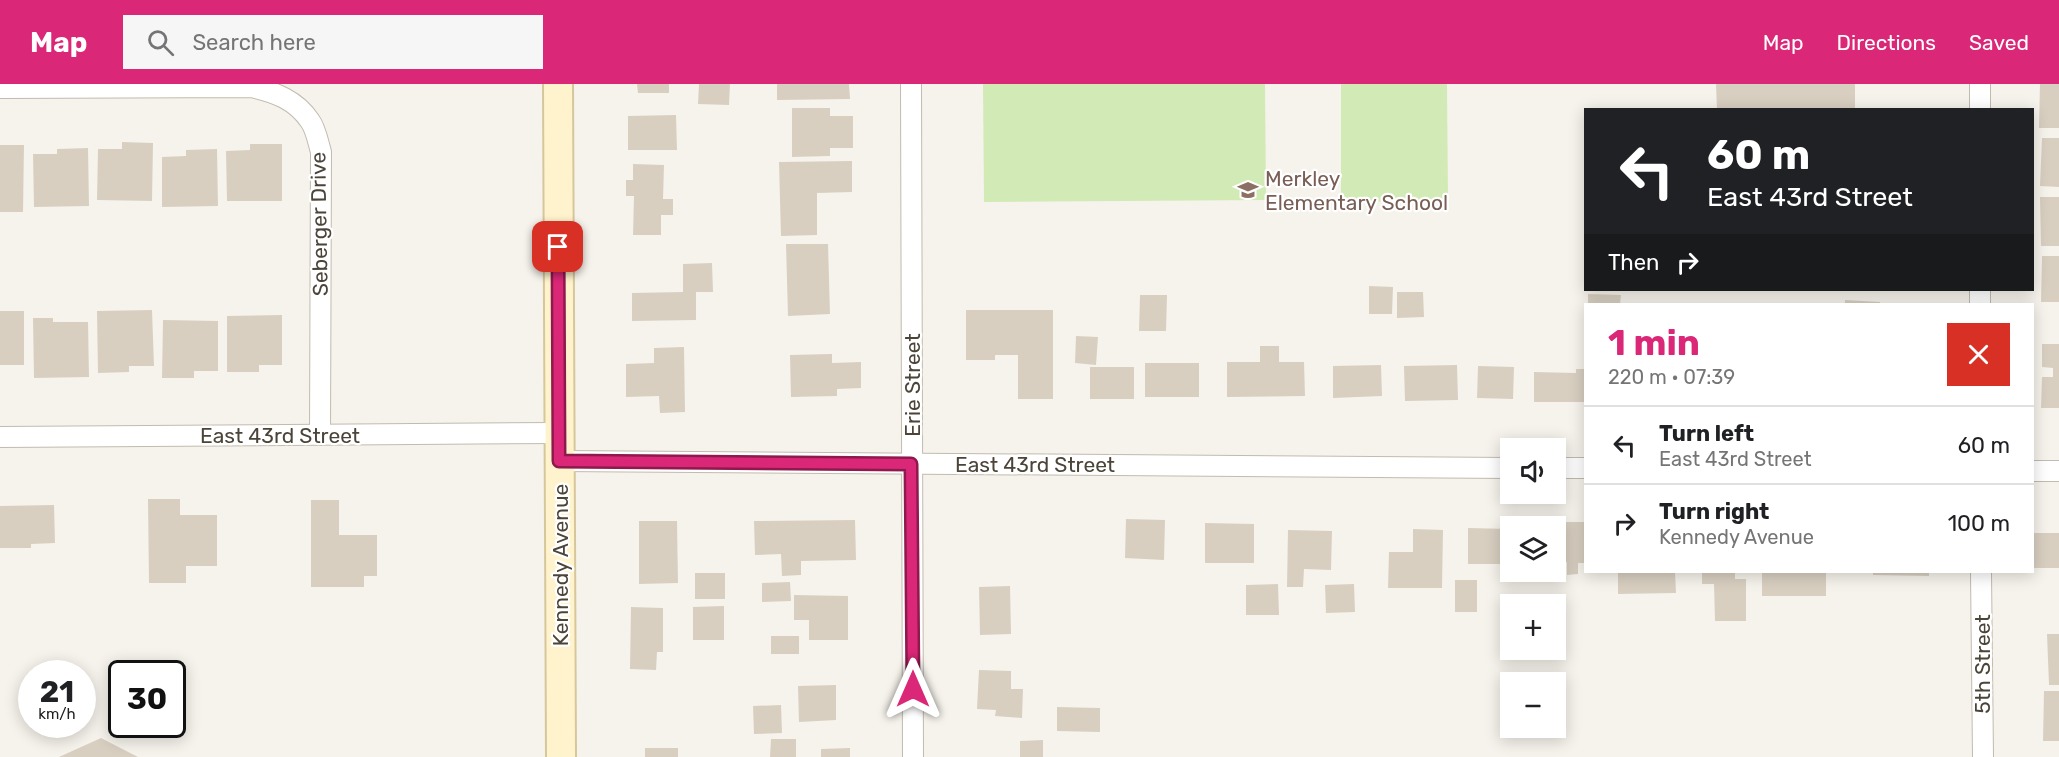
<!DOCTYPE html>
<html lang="en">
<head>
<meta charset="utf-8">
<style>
	body { margin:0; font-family:Rubik,sans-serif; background:#f6f6f6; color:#202124; height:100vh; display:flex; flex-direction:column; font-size:22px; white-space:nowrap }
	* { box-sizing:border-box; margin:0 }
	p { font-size:20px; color:#757577 }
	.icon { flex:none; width:33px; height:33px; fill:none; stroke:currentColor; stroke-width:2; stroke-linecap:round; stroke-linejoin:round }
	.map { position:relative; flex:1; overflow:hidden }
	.panel { position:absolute; left:1584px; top:219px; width:450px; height:270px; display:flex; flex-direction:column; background:#fff; border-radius:0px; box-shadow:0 3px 15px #0003 }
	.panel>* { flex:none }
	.top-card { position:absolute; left:1584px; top:24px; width:450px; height:183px; border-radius:0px; box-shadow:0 3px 15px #0003; background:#202124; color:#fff; overflow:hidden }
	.fabs { position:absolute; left:1500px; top:354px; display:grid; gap:12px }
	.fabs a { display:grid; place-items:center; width:66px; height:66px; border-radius:0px; background:#fff; box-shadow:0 3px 15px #0003; font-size:30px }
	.speed { position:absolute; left:18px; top:576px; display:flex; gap:12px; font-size:30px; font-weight:700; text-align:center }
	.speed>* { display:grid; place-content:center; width:78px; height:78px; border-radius:50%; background:#fff; box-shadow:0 3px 15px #0003; line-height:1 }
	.speed small { font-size:15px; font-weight:400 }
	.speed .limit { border:3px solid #111; border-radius:9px; background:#fff; color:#111 }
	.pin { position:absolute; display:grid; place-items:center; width:51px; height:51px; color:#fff; margin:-26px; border-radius:12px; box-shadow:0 3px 9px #0006 }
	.me { position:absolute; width:66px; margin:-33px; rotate:0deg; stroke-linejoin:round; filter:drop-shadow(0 0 4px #0008) }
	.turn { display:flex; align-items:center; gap:21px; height:126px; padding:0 24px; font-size:27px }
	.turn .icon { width:78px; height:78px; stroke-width:2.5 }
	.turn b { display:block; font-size:42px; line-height:51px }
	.then { display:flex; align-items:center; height:57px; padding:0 24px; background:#0003; gap:12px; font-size:22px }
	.round { display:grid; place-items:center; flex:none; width:63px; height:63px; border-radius:0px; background:#f6f6f6 }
	.summary { display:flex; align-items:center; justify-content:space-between; height:102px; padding:0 24px }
	h1 { font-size:36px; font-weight:700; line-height:45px; color:#db2777 }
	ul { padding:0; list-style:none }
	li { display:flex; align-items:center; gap:18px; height:78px; padding:0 24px; border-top:2px solid #e0e0e0 }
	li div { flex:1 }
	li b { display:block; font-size:22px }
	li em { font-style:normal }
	header { display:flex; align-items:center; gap:36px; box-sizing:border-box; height:84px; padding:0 30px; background:#db2777; color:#fff }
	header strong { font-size:28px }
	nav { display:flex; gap:33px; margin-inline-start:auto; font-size:21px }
	.search { width:420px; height:54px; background:#f6f6f6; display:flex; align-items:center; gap:15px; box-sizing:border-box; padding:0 21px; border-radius:0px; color:#757577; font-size:22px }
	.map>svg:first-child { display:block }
	.green { fill:#d2eab5 }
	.building { fill:#d8cfc1 }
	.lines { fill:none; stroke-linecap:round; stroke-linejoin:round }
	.street-casing { stroke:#c2bbae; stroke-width:22 }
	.secondary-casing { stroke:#d6c79b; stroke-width:32 }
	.street { stroke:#fff; stroke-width:20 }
	.secondary { stroke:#fff3cd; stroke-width:28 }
	.route-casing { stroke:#8e194d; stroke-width:15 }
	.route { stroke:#db2777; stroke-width:10 }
	.labels { text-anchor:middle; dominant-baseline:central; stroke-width:4.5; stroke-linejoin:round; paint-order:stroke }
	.education-label { font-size:21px; fill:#785e54; stroke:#fff; text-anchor:start }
	.street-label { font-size:21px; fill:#4b4439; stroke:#fff }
</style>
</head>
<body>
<header>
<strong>Map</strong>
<div class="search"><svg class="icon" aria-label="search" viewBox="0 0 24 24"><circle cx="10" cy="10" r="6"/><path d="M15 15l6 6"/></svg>Search here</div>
<nav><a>Map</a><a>Directions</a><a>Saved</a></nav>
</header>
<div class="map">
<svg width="2059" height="673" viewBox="0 0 2059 673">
	<rect width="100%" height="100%" fill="#f6f3ec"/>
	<g class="green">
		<path d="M 983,0 L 1265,0 L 1266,116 L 984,118 Z"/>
		<path d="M 1341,0 L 1447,0 L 1448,118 L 1341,117 Z"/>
	</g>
	<g class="building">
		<path d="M 637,0 L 669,0 L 669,9 L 638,9 Z"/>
		<path d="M 699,0 L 730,0 L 729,21 L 698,20 Z"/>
		<path d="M 777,0 L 849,0 L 850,15 L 777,16 Z"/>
		<path d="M 1716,0 L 1855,0 L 1855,26 L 1717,26 Z"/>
		<path d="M 2040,0 L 2059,0 L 2059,44 L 2039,44 Z"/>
		<path d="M 792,24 L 830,24 L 830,32 L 853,32 L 853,64 L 830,64 L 830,72 L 792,73 Z"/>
		<path d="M 676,31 L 677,66 L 628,66 L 628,32 Z"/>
		<path d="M 2042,54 L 2059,54 L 2059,103 L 2040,102 Z"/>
		<path d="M 122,58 L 153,59 L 152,117 L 97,116 L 98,65 L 122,65 Z"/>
		<path d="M 250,60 L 282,60 L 282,117 L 227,117 L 226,67 L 250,66 Z"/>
		<path d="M 0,61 L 24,61 L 23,128 L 0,128 Z"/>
		<path d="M 88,64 L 89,122 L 34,123 L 33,70 L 57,70 L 57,65 Z"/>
		<path d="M 217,65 L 218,122 L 162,123 L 162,73 L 186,72 L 186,66 Z"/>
		<path d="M 852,77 L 852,108 L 817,109 L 817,151 L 781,152 L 779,78 Z"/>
		<path d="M 633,80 L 664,81 L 663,115 L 673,115 L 673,131 L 661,131 L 661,151 L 633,151 L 634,112 L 626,112 L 626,96 L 633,96 Z"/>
		<path d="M 2040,113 L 2059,113 L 2059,162 L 2041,162 Z"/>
		<path d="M 786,160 L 828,160 L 830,230 L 788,232 Z"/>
		<path d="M 2042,172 L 2059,172 L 2059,218 L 2041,218 Z"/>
		<path d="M 712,179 L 713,208 L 696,208 L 696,236 L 632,237 L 632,209 L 683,208 L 683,180 Z"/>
		<path d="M 1369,202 L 1393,203 L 1392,230 L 1369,230 Z"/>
		<path d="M 1397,208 L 1423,208 L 1424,233 L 1397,234 Z"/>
		<path d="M 1588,210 L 1621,211 L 1620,220 L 1588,220 Z"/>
		<path d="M 1140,211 L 1167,211 L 1166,247 L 1139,247 Z"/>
		<path d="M 1845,216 L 1880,218 L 1880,220 L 1845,220 Z"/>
		<path d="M 152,226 L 154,282 L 129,282 L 129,288 L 98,289 L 97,227 Z"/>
		<path d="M 966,226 L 1053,226 L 1053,315 L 1018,315 L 1018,271 L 995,271 L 995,276 L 966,276 Z"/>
		<rect x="0" y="227" width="24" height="54"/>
		<path d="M 282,231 L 282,281 L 259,281 L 259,288 L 227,288 L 227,232 Z"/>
		<path d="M 33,234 L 53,234 L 53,238 L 88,238 L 89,293 L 34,294 Z"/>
		<path d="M 163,236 L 218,237 L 218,287 L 194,287 L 194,294 L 162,294 Z"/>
		<path d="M 1076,252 L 1098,253 L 1096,281 L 1075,279 Z"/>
		<path d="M 2042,260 L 2059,260 L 2059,324 L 2041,324 L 2042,293 L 2053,293 L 2053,284 L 2042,283 Z"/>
		<path d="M 1260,262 L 1279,262 L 1279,278 L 1304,278 L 1305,312 L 1227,313 L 1227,278 L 1260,278 Z"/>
		<path d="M 684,263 L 685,328 L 660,329 L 659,312 L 626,313 L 626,280 L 654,279 L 654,264 Z"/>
		<path d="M 832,270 L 832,279 L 861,278 L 861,304 L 837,305 L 837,312 L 791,313 L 790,271 Z"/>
		<rect x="1145" y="279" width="54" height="34"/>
		<path d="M 1381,281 L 1382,312 L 1333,314 L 1333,282 Z"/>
		<path d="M 1457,281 L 1458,316 L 1405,317 L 1404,282 Z"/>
		<path d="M 1478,282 L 1514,283 L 1513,315 L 1477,314 Z"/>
		<rect x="1090" y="283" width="44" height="32"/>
		<path d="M 1576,285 L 1586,285 L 1586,318 L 1534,318 L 1534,288 L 1576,289 Z"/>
		<path d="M 148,415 L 180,415 L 180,431 L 217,431 L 217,482 L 186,482 L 186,499 L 149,499 Z"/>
		<path d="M 311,416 L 339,416 L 339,451 L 377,451 L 377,492 L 364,492 L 364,503 L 311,503 Z"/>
		<path d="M 54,421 L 55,459 L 31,460 L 31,464 L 0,464 L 0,422 Z"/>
		<path d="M 1126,435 L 1165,436 L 1164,476 L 1125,474 Z"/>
		<path d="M 855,436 L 856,476 L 801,477 L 801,491 L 782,492 L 781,470 L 755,471 L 754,437 Z"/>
		<path d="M 639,437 L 677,437 L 678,499 L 639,500 Z"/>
		<path d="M 1558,438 L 1586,438 L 1586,479 L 1578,479 L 1578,490 L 1567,491 L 1567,478 L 1559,479 Z"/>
		<path d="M 1205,439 L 1254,440 L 1254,479 L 1205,479 Z"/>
		<path d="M 1468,444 L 1510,445 L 1510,480 L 1468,480 Z"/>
		<path d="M 1413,445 L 1443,446 L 1442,504 L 1388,504 L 1389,468 L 1413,468 Z"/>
		<path d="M 1288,446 L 1332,447 L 1331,486 L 1304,485 L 1303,503 L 1287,503 Z"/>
		<rect x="2033" y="449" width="26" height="35"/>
		<path d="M 1618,488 L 1675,488 L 1676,509 L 1618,510 Z"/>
		<path d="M 1702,488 L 1735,488 L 1735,495 L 1746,495 L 1746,537 L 1715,537 L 1714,500 L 1702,500 Z"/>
		<rect x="1762" y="488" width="64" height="24"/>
		<path d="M 1873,488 L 1929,488 L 1929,492 L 1873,491 Z"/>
		<rect x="695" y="489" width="30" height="26"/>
		<rect x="1455" y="496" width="22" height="32"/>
		<path d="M 790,498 L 791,517 L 762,518 L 762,499 Z"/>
		<path d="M 1278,500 L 1279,531 L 1246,531 L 1246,501 Z"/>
		<path d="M 1354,500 L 1355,528 L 1326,529 L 1325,501 Z"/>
		<path d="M 1010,502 L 1011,550 L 980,551 L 979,503 Z"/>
		<path d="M 794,511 L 848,512 L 848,556 L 809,556 L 809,536 L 794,536 Z"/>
		<path d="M 1534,512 L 1561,513 L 1561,549 L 1556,549 L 1556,520 L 1534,520 Z"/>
		<path d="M 724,522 L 724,556 L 693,556 L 693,523 Z"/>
		<path d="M 631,523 L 663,524 L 663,568 L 657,568 L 656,586 L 630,585 Z"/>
		<path d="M 2047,550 L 2059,550 L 2059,601 L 2049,601 Z"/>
		<rect x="771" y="552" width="28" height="18"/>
		<path d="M 979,586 L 1011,587 L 1011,605 L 1023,605 L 1022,634 L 995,632 L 996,626 L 977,625 Z"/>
		<path d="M 836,601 L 836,636 L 799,638 L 798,602 Z"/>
		<path d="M 2044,607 L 2059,607 L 2059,657 L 2043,657 Z"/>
		<path d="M 781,621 L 782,649 L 754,650 L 753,622 Z"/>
		<path d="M 1057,623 L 1100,624 L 1100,648 L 1057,647 Z"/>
		<path d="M 101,654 L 138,673 L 59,673 Z"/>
		<path d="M 771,655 L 796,655 L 796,673 L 770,673 Z"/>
		<path d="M 1043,656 L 1043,673 L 1020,673 L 1020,657 Z"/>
		<rect x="645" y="664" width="33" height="9"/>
		<path d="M 850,664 L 850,673 L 821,673 L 821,665 Z"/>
	</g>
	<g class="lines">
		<g class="street-casing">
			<g id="street">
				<path d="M 911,0 L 913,673"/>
				<path d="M 1980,0 L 1980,26"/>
				<path d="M 0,4 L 251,3 C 275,8 296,16 310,37 C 316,45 318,58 321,68 L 320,351"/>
				<path d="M 1980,206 L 1980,220"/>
				<path d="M 0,353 L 559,349"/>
				<path d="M 559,377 L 1510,384"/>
				<path d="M 1556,384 L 1586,384"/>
				<path d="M 2032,387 L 2059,387"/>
				<path d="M 1981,488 L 1983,673"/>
			</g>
		</g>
		<g class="secondary-casing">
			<path id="secondary" d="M 558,0 L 561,673"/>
		</g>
		<use href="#street" class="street"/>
		<use href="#secondary" class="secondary"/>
	</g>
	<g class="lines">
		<g class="route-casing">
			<path id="route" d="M 558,163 L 559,377 L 911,380 L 913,605"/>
		</g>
		<use href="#route" class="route"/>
	</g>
	<defs>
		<g id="school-bare" transform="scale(1.62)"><path d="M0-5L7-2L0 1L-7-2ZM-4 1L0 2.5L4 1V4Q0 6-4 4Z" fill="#8d6e63" stroke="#fff" stroke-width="2.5" paint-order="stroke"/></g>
	</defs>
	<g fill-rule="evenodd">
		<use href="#school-bare" x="1248" y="106"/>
	</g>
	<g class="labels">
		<g class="education-label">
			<text x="1265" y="94">Merkley<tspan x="1265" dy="24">Elementary School</tspan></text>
		</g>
		<g class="street-label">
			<text transform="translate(319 140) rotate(-91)">Seberger Drive</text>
			<text transform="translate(912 301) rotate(-90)">Erie Street</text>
			<text x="280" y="351">East 43rd Street</text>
			<text x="1035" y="380">East 43rd Street</text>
			<text transform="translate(560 481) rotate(-90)">Kennedy Avenue</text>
			<text transform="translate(1982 580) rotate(-90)">5th Street</text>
		</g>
	</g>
</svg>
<div class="fabs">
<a><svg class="icon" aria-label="sound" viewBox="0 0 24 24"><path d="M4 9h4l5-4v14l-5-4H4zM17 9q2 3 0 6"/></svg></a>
<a><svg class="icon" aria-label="layers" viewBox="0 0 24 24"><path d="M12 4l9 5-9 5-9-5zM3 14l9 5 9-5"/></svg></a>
<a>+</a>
<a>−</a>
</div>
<div class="speed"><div>21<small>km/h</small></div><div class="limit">30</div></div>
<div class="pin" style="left:558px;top:163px;background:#d93025"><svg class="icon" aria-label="arrive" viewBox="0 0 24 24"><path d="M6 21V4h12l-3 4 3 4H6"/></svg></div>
<svg class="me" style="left:913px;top:605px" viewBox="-20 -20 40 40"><path d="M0-17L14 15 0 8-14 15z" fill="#db2777" stroke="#fff" stroke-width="4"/></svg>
<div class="top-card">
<div class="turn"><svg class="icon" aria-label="left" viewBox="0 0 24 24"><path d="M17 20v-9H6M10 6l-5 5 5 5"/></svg><div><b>60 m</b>East 43rd Street</div></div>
<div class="then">Then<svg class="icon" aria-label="right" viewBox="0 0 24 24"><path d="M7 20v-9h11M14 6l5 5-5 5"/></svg></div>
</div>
<section class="panel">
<div class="summary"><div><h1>1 min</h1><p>220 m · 07:39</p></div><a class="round" style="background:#d93025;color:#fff"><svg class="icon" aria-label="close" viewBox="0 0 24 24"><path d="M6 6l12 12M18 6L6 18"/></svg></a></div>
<ul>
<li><svg class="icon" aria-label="left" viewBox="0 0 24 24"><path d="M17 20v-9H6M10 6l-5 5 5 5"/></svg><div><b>Turn left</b><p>East 43rd Street</p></div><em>60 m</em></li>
<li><svg class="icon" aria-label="right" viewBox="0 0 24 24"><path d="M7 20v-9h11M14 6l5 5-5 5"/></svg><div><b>Turn right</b><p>Kennedy Avenue</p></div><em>100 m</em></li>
</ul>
</section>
</div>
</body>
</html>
